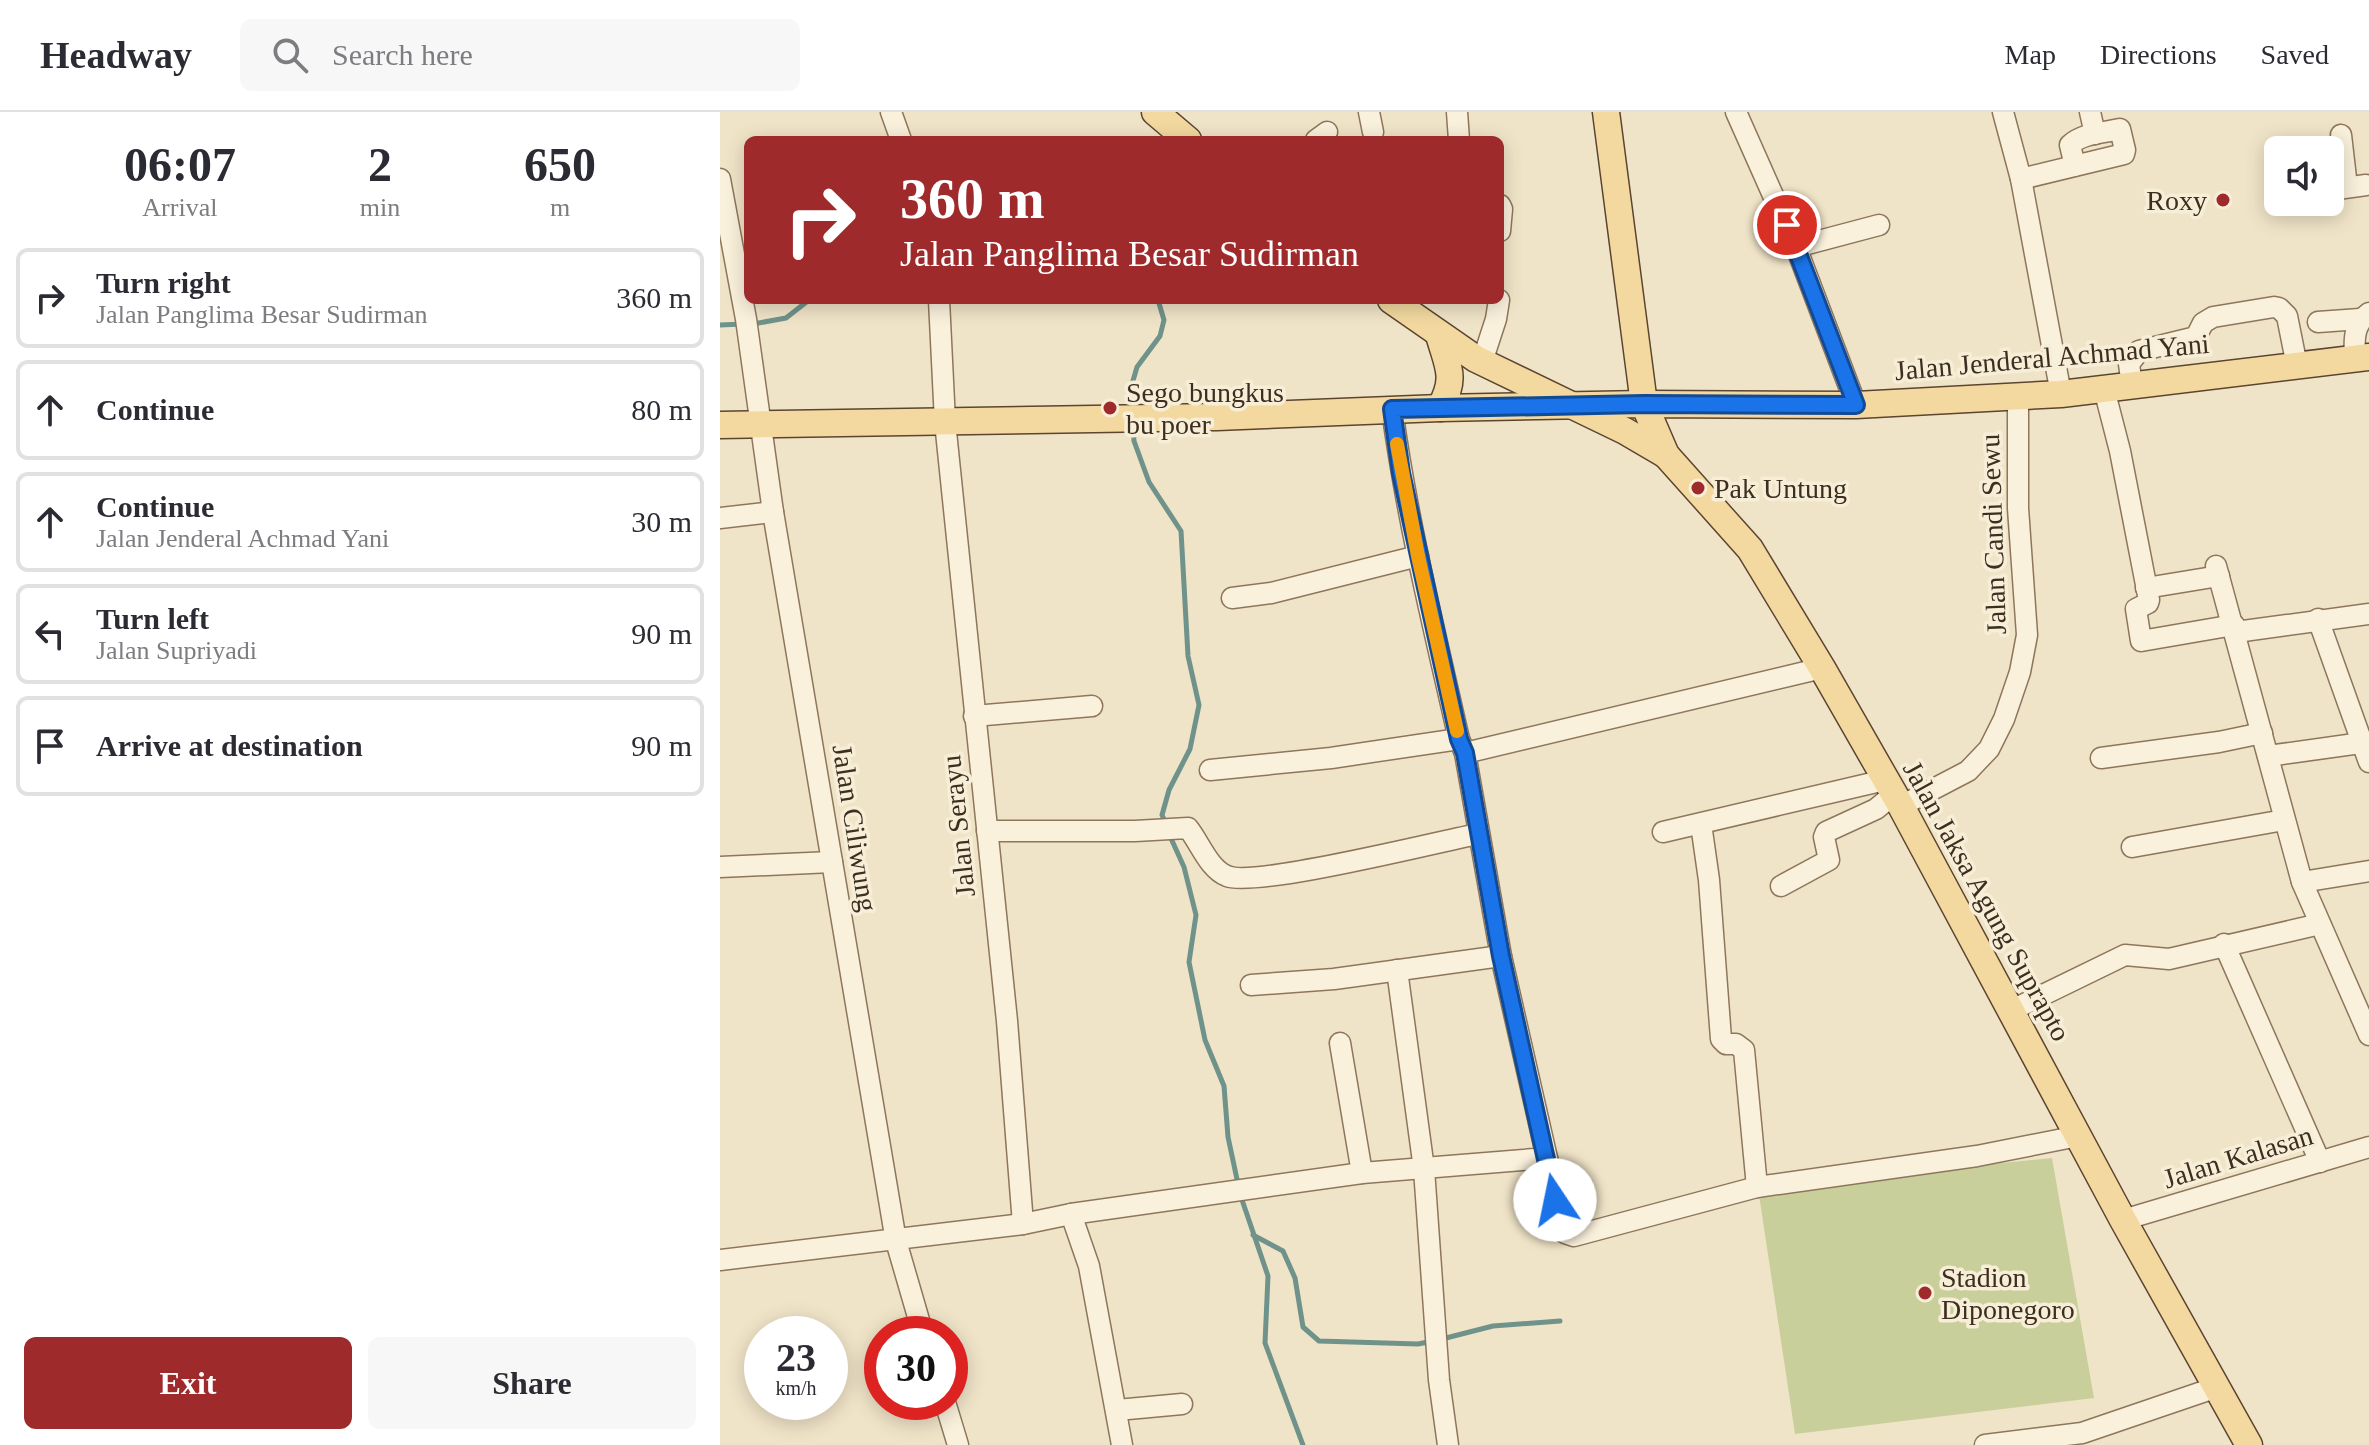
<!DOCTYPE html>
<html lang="en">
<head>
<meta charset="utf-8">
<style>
	body { margin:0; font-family:Georgia,serif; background:#f7f7f7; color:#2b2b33; height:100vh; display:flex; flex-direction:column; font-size:30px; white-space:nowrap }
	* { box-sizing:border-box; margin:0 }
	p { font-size:26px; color:#7c7c81 }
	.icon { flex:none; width:44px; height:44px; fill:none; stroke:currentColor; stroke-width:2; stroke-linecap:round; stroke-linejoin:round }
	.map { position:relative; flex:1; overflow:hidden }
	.details { display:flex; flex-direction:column; background:#fff; width:720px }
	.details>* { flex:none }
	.banner { position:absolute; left:24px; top:24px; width:760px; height:168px; border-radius:12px; box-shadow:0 4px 20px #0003; background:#9e2a2b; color:#fff; overflow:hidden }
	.controls { position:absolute; left:1544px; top:24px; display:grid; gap:16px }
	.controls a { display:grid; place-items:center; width:80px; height:80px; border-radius:12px; background:#fff; box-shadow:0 4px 20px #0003; font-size:40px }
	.speed { position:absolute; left:24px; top:1204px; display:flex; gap:16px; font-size:40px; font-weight:700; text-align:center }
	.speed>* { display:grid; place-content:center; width:104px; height:104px; border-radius:50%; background:#fff; box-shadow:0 4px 20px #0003; line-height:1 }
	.speed small { font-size:20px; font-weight:400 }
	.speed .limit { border:12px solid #d22; background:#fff; color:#111 }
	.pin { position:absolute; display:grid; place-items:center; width:68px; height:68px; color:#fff; margin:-34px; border:4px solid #fff; border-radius:50%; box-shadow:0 2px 8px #0007 }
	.me { position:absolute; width:88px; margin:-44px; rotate:349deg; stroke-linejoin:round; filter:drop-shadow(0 0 6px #0008) }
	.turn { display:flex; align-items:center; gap:28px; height:168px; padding:0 24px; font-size:36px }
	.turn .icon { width:104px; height:104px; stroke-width:2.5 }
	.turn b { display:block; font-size:56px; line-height:68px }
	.eta { display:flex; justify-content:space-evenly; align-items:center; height:136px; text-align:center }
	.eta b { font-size:48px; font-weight:700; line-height:56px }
	.action { display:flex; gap:16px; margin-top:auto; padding:16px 24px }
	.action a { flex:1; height:92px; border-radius:12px; background:#9e2a2b; color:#fff; font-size:32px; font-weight:700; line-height:92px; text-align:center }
	.action a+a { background:#f7f7f7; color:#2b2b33 }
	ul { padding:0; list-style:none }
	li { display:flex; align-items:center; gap:24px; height:100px; margin:0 16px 12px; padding:0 8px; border:4px solid #e1e1e2; border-radius:12px }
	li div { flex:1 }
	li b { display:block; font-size:30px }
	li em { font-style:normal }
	header { display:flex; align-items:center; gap:48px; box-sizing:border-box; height:112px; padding:0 40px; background:#fff; border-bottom:2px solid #e1e1e2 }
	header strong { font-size:38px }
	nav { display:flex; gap:44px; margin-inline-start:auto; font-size:28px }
	.search { width:560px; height:72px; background:#f7f7f7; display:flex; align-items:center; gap:20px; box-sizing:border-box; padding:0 28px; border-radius:12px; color:#7c7c81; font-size:30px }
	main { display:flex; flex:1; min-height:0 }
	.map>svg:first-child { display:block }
	.green { fill:#c9cf9b }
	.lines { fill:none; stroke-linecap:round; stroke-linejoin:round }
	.stream { stroke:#6f938a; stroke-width:5 }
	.minor-casing { stroke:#8d765c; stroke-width:23 }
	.major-casing { stroke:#5b4430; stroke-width:29 }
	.minor { stroke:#faf1dc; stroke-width:20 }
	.major { stroke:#f3d9a0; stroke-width:26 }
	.route-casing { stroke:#114b97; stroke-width:20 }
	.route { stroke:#1a73e8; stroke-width:14 }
	.slow { stroke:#f59e0b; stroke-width:14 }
	.poi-dot { fill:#9e2a2b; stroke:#f7eed8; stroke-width:3 }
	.labels { text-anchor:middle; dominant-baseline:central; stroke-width:7; stroke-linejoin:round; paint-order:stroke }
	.poi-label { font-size:28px; fill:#3d2e20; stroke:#f7eed8; text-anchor:start }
	.street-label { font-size:28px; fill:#3d2e20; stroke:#f7eed8 }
</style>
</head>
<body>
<header>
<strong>Headway</strong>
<div class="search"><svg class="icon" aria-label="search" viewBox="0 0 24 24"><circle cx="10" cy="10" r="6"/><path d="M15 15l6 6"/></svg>Search here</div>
<nav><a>Map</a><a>Directions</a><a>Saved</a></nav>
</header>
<main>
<section class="details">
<div class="eta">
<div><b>06:07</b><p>Arrival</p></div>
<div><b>2</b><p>min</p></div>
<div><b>650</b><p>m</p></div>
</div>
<ul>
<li><svg class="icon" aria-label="right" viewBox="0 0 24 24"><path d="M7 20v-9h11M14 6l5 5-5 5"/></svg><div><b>Turn right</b><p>Jalan Panglima Besar Sudirman</p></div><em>360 m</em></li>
<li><svg class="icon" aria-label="ahead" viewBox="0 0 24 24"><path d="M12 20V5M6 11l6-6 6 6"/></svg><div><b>Continue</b></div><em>80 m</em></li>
<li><svg class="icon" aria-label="ahead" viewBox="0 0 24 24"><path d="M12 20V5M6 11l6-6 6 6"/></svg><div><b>Continue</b><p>Jalan Jenderal Achmad Yani</p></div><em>30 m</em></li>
<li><svg class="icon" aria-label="left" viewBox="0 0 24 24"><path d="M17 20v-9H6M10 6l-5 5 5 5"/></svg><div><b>Turn left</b><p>Jalan Supriyadi</p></div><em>90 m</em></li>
<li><svg class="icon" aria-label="arrive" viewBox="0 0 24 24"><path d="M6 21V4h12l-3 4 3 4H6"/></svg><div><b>Arrive at destination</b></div><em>90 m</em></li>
</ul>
<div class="action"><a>Exit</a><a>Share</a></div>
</section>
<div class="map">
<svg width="1649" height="1333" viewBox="0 0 1649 1333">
	<rect width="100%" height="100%" fill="#f0e4c8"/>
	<path class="green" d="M 1332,1046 L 1374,1286 L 1075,1322 L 1038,1076 Z"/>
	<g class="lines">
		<g class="stream">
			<path d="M 33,212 L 66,206 L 89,188"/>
			<path d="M 0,213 L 23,212"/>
			<path d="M 412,297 L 410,279 L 417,255 L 440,224 L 444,208 L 438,188"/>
			<path d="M 413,315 L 414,329 L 429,370 L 461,419 L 468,544 L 479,593 L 470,637 L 449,678 L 442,703 L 446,712"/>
			<path d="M 449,722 L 464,755 L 476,803 L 469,850 L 485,928 L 504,974 L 508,1025 L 518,1072"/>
			<path d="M 520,1082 L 548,1164 L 545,1231 L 583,1333"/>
			<path d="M 533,1123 L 563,1139 L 575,1166 L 583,1215 L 599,1229 L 698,1232 L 713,1229"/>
			<path d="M 722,1227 L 773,1214 L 840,1209"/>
		</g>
		<g class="minor-casing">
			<g id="minor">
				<path d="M 171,0 L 181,28"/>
				<path d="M 649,0 L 653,20"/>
				<path d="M 737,0 L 739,28"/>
				<path d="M 1016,0 L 1076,135 L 1136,293"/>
				<path d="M 1283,0 L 1301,67 L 1341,282"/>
				<path d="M 1370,0 L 1375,22"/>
				<path d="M 1621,23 L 1627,75"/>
				<path d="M 596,28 L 607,20"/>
				<path d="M 0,67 L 26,207 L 53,400 L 176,1129 L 203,1222"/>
				<path d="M 1301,67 L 1404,42 L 1405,38 L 1400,17 C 1384,21 1362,21 1350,33 L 1355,54"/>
				<path d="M 1610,78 L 1646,73"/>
				<path d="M 780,93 L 782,97 L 780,119"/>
				<path d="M 1076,135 L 1159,113"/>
				<path d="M 219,188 L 225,310 L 287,909 L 303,1112"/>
				<path d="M 1598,210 L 1640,207"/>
				<path d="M 1635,247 C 1634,229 1633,212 1649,201"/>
				<path d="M 762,250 L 776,207 L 779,188"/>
				<path d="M 1412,274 L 1409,252 L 1419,239 L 1476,225 L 1483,211 L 1493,205 L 1554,195 L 1559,196 L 1567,204 L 1577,254"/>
				<path d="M 1384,277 L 1400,339 L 1429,488 L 1428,491 L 1416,497 L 1421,529 L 1514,513"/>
				<path d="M 0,406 L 53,400"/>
				<path d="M 1496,454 L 1582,770 L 1649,923"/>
				<path d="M 1426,476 L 1499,464"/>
				<path d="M 512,486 L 551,481 L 698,444"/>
				<path d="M 1598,507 L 1649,650"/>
				<path d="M 1516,520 L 1649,502"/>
				<path d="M 254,604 L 372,594"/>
				<path d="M 745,641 L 1102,556"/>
				<path d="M 1548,644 L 1649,630"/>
				<path d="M 1381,646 L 1499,630 L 1542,621"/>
				<path d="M 490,658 L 611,646 L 739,627"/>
				<path d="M 1181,694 L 1248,659 L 1269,637 L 1284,607 L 1300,560 L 1307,523 L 1298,396 L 1298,286"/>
				<path d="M 981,712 L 989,768 L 1001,927 L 1006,932 L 1016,932 L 1024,938 L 1037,1075"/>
				<path d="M 267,719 L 415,719 L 468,716 C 480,731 489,757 507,764 C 534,776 717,730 758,722"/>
				<path d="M 943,720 L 1165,668"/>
				<path d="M 1412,735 L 1564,708"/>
				<path d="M 0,755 L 112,750"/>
				<path d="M 1582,770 L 1649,759"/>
				<path d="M 1061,774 L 1109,748 L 1104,725 L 1106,720 L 1156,697 L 1173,683"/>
				<path d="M 1504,832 L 1600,1050"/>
				<path d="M 677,858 L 704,1057 L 719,1268 L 728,1333"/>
				<path d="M 531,873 L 614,867 L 781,844"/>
				<path d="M 1290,899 L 1405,843 L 1449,847 L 1600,812"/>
				<path d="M 620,931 L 642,1061"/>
				<path d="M 827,1046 L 841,1114 L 845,1121 L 854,1124 L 1037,1075 L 1257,1044 L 1358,1024"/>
				<path d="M 351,1102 L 369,1154 L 402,1333"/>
				<path d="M 1403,1108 L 1649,1035"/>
				<path d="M 0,1148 L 303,1112 L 351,1102 L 642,1061 L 827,1046 L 781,844 L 745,641 L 739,627 C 714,517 687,408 672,297"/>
				<path d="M 225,1290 L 238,1333"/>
				<path d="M 397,1298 L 462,1292"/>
				<path d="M 1265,1333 L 1362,1321 L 1497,1275"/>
			</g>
		</g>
		<g class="major-casing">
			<g id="major">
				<path d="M 435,0 L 468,28"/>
				<path d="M 886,0 L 924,292 L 946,343 L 1030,437 L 1102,556 L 1181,694 L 1403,1108 L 1529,1333"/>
				<path d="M 671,188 L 756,247 L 905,319 L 946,343"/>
				<path d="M 719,223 C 728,255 737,265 720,296"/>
				<path d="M 0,313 L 497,305 L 720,296 L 924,292 L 1136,293 L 1341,282 L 1649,245"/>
			</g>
		</g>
		<use href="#minor" class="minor"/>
		<use href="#major" class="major"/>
	</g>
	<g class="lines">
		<g class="route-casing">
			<path id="route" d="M 835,1088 L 781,844 L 745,641 L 739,627 L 681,361 L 672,297 L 924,292 L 1136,293 L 1067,113"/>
		</g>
		<use href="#route" class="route"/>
		<path class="slow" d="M 677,332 L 698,444 L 737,619"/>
	</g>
	<g class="poi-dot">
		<circle cx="1503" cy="88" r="8"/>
		<circle cx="390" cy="296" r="8"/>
		<circle cx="978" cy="376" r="8"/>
		<circle cx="1205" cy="1181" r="8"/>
	</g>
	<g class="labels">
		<g class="poi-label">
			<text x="1487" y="88" text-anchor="end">Roxy</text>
			<text x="406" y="280">Sego bungkus<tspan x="406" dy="32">bu poer</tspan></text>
			<text x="994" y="376">Pak Untung</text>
			<text x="1221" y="1165">Stadion<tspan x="1221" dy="32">Diponegoro</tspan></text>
		</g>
		<g class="street-label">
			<text transform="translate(1332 245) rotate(-5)">Jalan Jenderal Achmad Yani</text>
			<text transform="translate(1273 422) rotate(-92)">Jalan Candi Sewu</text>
			<text transform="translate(238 714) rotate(-96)">Jalan Serayu</text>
			<text transform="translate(135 716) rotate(81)">Jalan Ciliwung</text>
			<text transform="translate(1267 789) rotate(61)">Jalan Jaksa Agung Suprapto</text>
			<text transform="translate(1518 1045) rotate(-17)">Jalan Kalasan</text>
		</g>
	</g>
</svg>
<div class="controls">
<a><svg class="icon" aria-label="sound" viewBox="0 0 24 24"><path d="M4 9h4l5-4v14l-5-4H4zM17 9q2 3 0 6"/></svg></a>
</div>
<div class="speed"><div>23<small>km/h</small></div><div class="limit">30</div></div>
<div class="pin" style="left:1067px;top:113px;background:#d93025"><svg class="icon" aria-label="arrive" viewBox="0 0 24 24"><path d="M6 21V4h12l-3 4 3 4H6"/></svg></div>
<svg class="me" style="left:835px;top:1088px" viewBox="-20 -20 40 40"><circle r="19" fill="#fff"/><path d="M0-13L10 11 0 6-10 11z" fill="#1a73e8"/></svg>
<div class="banner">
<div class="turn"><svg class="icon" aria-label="right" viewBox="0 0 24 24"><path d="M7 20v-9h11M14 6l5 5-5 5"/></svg><div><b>360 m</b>Jalan Panglima Besar Sudirman</div></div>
</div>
</div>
</main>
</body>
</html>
